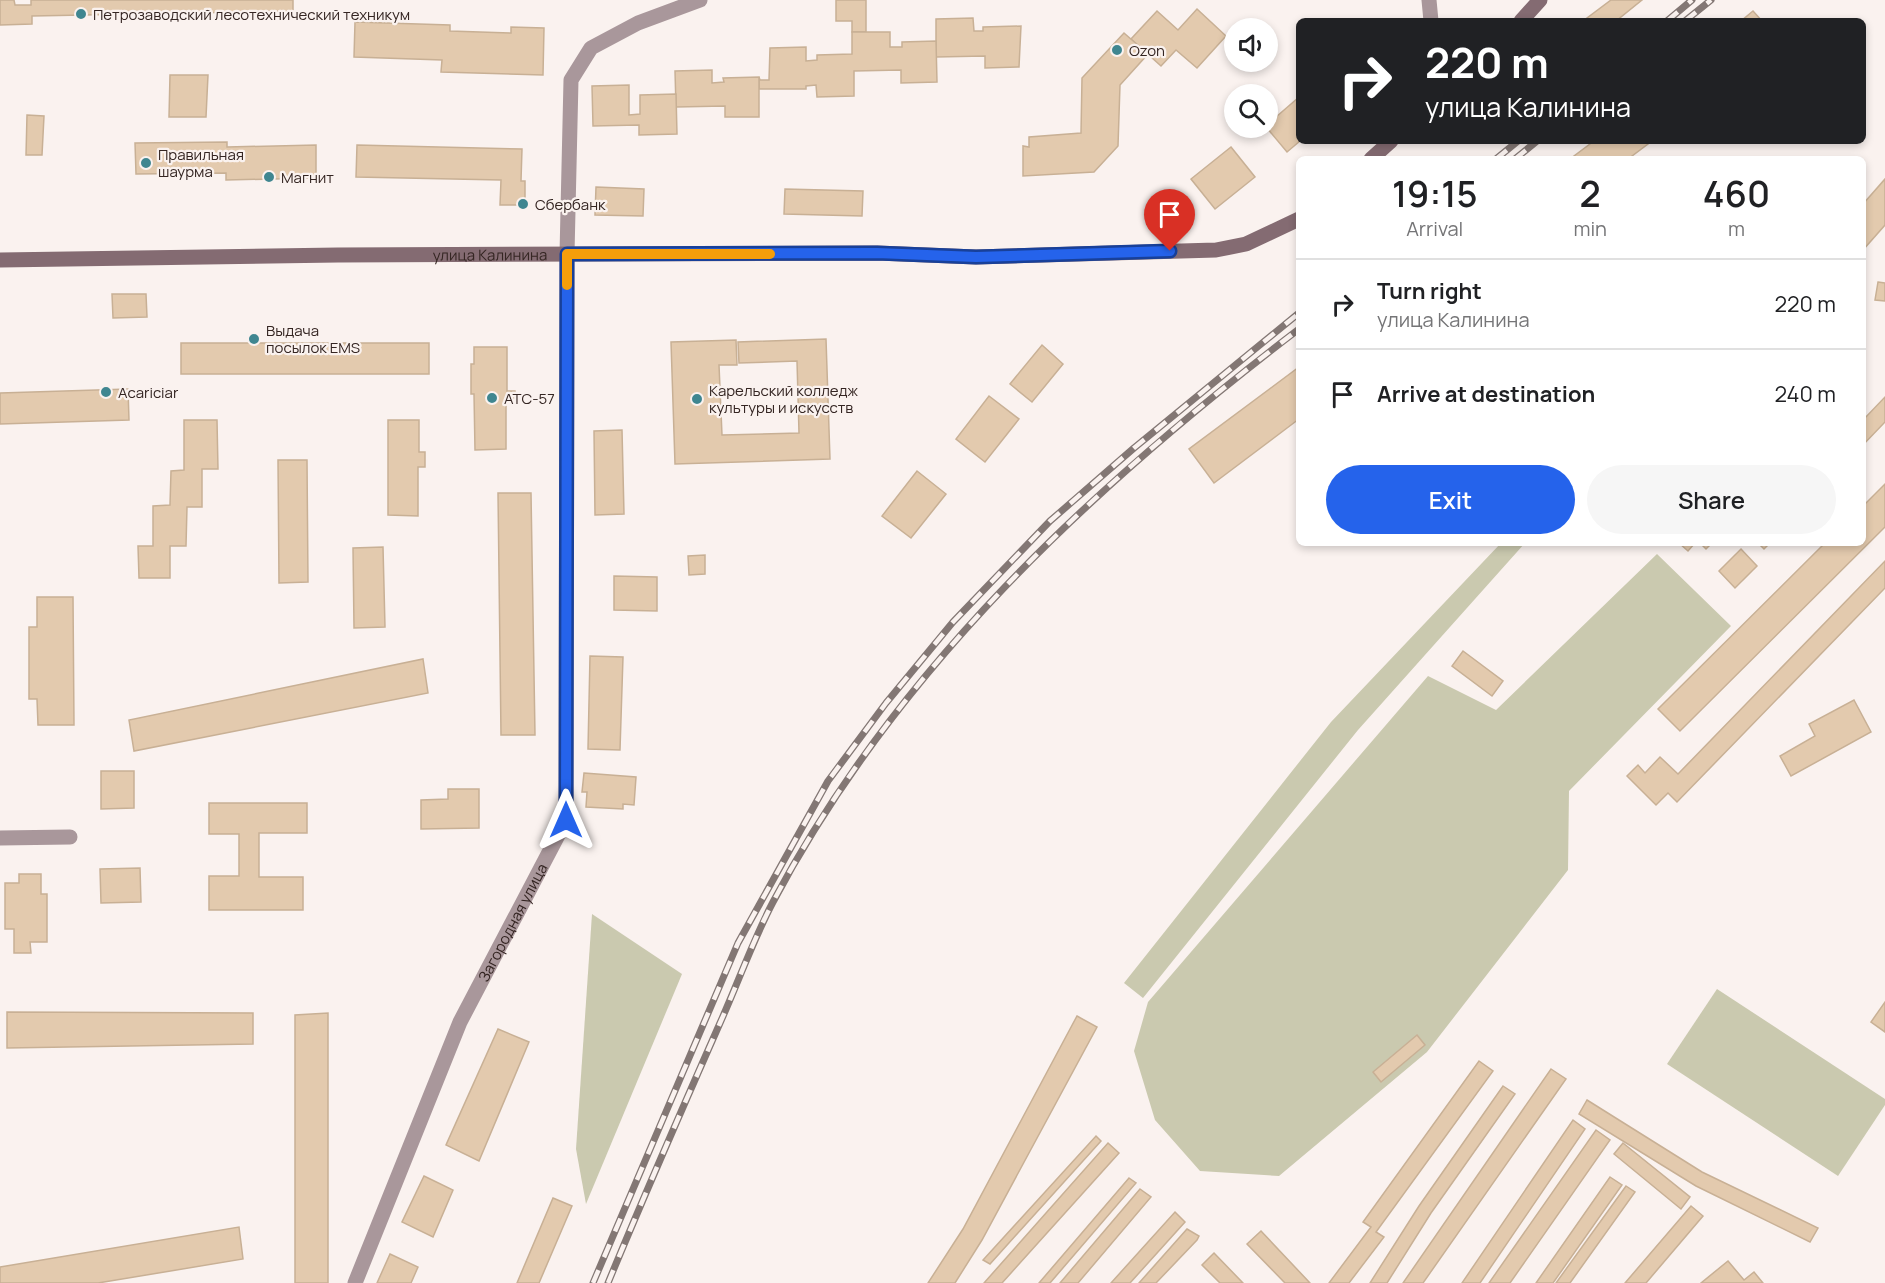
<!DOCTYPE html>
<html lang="en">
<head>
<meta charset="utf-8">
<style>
	body { margin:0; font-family:Manrope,sans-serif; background:#f6f6f6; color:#202124; height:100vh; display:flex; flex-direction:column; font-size:22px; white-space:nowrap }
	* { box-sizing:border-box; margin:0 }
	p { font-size:20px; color:#757577 }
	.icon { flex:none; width:33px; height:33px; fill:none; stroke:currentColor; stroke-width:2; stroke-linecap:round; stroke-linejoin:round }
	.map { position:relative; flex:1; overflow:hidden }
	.side { position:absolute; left:1296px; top:156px; width:570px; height:390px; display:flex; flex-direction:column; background:#fff; border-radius:9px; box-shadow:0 3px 9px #0003 }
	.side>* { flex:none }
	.guide { position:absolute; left:1296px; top:18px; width:570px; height:126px; border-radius:9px; box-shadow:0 3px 9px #0003; background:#202124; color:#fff; overflow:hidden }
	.fabs { position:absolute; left:1224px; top:18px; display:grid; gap:12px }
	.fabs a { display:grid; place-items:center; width:54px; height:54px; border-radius:50%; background:#fff; box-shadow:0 3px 9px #0003; font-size:30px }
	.pin { position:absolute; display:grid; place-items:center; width:51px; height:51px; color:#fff; margin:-62px -26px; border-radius:50% 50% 50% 0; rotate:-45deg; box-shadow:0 0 6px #0007 }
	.pin .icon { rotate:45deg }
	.me { position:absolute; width:66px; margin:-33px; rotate:0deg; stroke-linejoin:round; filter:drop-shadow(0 0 4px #0008) }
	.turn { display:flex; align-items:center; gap:21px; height:126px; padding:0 30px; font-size:27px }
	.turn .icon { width:78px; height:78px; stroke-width:2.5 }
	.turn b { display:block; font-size:42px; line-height:51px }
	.eta { display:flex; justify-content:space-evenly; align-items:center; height:102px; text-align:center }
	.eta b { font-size:36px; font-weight:600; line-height:42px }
	.action { display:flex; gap:12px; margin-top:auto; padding:12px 30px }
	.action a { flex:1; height:69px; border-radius:36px; background:#2563eb; color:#fff; font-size:24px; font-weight:600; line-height:69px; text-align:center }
	.action a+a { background:#f6f6f6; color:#202124 }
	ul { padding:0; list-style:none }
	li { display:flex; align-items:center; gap:18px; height:90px; padding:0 30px; border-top:2px solid #e0e0e0 }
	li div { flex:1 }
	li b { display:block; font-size:22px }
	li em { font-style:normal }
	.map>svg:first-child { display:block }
	.green { fill:#cac9af }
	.building { fill:#e3caae; stroke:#c8b095; stroke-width:1.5 }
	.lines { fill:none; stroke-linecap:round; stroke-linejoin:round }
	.minor { stroke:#a9979b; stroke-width:15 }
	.tertiary { stroke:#a9979b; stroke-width:15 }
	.secondary { stroke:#846b72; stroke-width:15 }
	.rail-casing { stroke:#837774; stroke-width:7 }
	.rail { stroke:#faf2ef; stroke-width:4.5; stroke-dasharray:14; stroke-linecap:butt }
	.route-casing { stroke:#184099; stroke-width:15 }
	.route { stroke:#2563eb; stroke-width:10 }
	.slow { stroke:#f59e0b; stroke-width:10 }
	.poi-dot { fill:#3f8690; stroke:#faf2ef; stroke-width:2 }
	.labels { text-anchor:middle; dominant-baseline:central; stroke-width:4.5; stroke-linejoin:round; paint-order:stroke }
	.poi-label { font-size:15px; fill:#342522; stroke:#faf2ef; text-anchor:start }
	.street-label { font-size:15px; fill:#342522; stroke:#faf2ef }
</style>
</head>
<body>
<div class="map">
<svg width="1885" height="1283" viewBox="0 0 1885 1283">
	<rect width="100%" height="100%" fill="#faf2ef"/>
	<g class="green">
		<path d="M 1501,543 L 1525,543 L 1358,730 L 1143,998 L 1124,983 L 1331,722 Z"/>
		<path d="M 1657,554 L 1731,626 L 1569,791 L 1568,870 L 1427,1052 L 1279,1176 L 1200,1171 L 1155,1120 L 1134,1051 L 1148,1002 L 1428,676 L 1496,710 Z"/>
		<path d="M 592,914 L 682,974 L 586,1204 L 576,1149 Z"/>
		<path d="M 1717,989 L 1885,1099 L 1885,1105 L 1838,1176 L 1667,1064 Z"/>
	</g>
	<g class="building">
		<path d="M 0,0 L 14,0 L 15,5 L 31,5 L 31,0 L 293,0 L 293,11 L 32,16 L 32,24 L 0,25 Z"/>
		<path d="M 836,0 L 866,0 L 866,32 L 852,32 L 852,21 L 836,21 Z"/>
		<path d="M 1611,0 L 1642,0 L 1616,21 L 1583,21 Z"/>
		<path d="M 1197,9 L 1226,36 L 1197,68 L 1176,50 L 1161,66 L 1131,39 L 1157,11 L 1178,30 Z"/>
		<path d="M 1753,11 L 1762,21 L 1741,21 Z"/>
		<path d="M 973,18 L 974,31 L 983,31 L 983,27 L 1021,26 L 1019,67 L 985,68 L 985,56 L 936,57 L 936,19 Z"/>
		<path d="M 355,22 L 450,25 L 450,31 L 511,33 L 511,27 L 544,28 L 543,75 L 441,72 L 442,60 L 354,57 Z"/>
		<path d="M 852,32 L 890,32 L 890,47 L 902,47 L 902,42 L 936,41 L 937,82 L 901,83 L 901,70 L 854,71 L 854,96 L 817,97 L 816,85 L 806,86 L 806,89 L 759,89 L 759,77 L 760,80 L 769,80 L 770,48 L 806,47 L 806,61 L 817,60 L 817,55 L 852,54 Z"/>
		<path d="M 1124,33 L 1148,54 L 1120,85 L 1118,146 L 1094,172 L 1023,176 L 1023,146 L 1029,147 L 1029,137 L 1081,133 L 1082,78 Z"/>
		<path d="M 712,70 L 712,83 L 724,82 L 723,78 L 759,77 L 759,117 L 725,117 L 725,106 L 676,107 L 675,71 Z"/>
		<path d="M 170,75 L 208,75 L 206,117 L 169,117 Z"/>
		<path d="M 629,85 L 629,115 L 640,114 L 640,95 L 676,94 L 677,134 L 639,135 L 639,125 L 593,126 L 592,86 Z"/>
		<path d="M 1299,97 L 1300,141 L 1287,152 L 1267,128 L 1268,124 Z"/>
		<path d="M 27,115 L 44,116 L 42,155 L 26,155 Z"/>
		<path d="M 1594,141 L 1652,141 L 1628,159 L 1570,159 Z"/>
		<path d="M 227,142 L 227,147 L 316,145 L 316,178 L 226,180 L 226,173 L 136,174 L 135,143 Z"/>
		<path d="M 357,145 L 522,149 L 521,181 L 525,181 L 525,205 L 500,205 L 501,180 L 356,177 Z"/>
		<path d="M 1231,147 L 1255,177 L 1215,209 L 1191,179 Z"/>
		<path d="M 1885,179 L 1885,225 L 1863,250 L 1863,204 Z"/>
		<path d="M 596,187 L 644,189 L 643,216 L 595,215 Z"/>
		<path d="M 785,189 L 863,191 L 862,216 L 784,214 Z"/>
		<path d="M 1878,282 L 1885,283 L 1885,301 L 1875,300 Z"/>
		<path d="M 112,294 L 146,294 L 147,317 L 113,318 Z"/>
		<path d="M 826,339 L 830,459 L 675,464 L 671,342 L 736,340 L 737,365 L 719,365 L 722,435 L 799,433 L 797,361 L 739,363 L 738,342 Z"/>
		<rect x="181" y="343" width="248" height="31"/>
		<path d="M 1042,345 L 1063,364 L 1032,402 L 1010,384 Z"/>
		<path d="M 474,347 L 507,347 L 507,391 L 515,391 L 516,398 L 506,398 L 506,449 L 475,450 L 474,394 L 471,394 L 471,364 L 474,364 Z"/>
		<path d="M 1299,367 L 1299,419 L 1214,483 L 1189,449 Z"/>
		<path d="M 128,389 L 129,420 L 0,424 L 0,393 Z"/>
		<path d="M 989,396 L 1019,419 L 985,462 L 956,439 Z"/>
		<path d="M 1885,397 L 1885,422 L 1863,445 L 1863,420 Z"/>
		<path d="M 184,420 L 217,420 L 218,469 L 202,469 L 202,507 L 187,507 L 186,546 L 170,546 L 170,578 L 139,578 L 138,546 L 153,546 L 153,506 L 170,505 L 171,471 L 184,470 Z"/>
		<path d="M 388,420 L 419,420 L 419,452 L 425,452 L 425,467 L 418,467 L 418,516 L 388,515 Z"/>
		<path d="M 622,430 L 624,514 L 595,515 L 594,431 Z"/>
		<path d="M 278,460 L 307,460 L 308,582 L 279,583 Z"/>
		<path d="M 917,471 L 946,494 L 911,538 L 882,516 Z"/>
		<path d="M 1885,484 L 1885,527 L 1680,731 L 1658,709 L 1825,543 L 1863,543 L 1863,506 Z"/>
		<path d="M 498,493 L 531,493 L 535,735 L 501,735 Z"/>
		<path d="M 1679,543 L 1695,543 L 1688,551 Z"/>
		<path d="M 1700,543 L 1712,543 L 1706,549 Z"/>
		<path d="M 1758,543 L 1770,543 L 1764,549 Z"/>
		<path d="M 383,547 L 385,627 L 354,628 L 353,548 Z"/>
		<path d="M 1741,549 L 1757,566 L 1735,588 L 1719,571 Z"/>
		<path d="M 705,555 L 705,574 L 689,575 L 688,556 Z"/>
		<path d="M 1885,561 L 1885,588 L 1677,802 L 1668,793 L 1656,805 L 1627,776 L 1638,765 L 1645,773 L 1660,757 L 1678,774 Z"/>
		<path d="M 614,576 L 657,577 L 657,611 L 614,610 Z"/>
		<path d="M 37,597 L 73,597 L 74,725 L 38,725 L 37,699 L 29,699 L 29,627 L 37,627 Z"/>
		<path d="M 1463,651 L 1503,681 L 1492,696 L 1452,666 Z"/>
		<path d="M 590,656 L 623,657 L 620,750 L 588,749 Z"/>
		<path d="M 423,659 L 428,693 L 134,751 L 129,720 Z"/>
		<path d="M 1854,700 L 1871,732 L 1791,776 L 1780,756 L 1815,736 L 1809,724 Z"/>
		<path d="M 101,771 L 134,771 L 134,808 L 101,809 Z"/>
		<path d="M 584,773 L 636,777 L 634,805 L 623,804 L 623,809 L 586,807 L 587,792 L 582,792 Z"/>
		<path d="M 448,789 L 479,789 L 479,828 L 421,829 L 421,800 L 448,799 Z"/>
		<path d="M 209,803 L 307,803 L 307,833 L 259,833 L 259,877 L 303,877 L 303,910 L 209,910 L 209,876 L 239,876 L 239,834 L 209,834 Z"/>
		<path d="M 140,868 L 141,902 L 101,903 L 100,869 Z"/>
		<path d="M 19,874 L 41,874 L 41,894 L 47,894 L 47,942 L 30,942 L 31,953 L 14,953 L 14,929 L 5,929 L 5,883 L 19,883 Z"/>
		<path d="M 1885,1002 L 1885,1032 L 1871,1022 Z"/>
		<path d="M 7,1012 L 253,1013 L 253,1044 L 7,1048 Z"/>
		<path d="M 328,1013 L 328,1283 L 295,1283 L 295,1015 Z"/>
		<path d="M 1077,1016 L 1097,1027 L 982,1240 L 955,1283 L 928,1283 L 963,1229 Z"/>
		<path d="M 498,1029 L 529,1042 L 479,1161 L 446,1145 Z"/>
		<path d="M 1417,1035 L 1425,1045 L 1381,1082 L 1373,1072 Z"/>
		<path d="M 1479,1061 L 1493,1071 L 1376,1232 L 1384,1237 L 1349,1283 L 1329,1283 L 1371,1227 L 1363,1222 Z"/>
		<path d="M 1551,1069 L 1566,1079 L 1423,1283 L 1403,1283 Z"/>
		<path d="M 1503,1086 L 1515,1094 L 1431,1213 L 1387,1283 L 1370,1283 L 1419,1206 Z"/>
		<path d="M 1587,1100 L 1702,1172 L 1818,1228 L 1810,1242 L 1696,1186 L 1579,1114 Z"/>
		<path d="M 1573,1120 L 1585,1129 L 1480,1283 L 1462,1283 Z"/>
		<path d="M 1596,1130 L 1610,1140 L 1510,1283 L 1489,1283 Z"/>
		<path d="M 1096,1136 L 1101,1141 L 990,1264 L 983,1260 Z"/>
		<path d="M 1108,1143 L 1119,1153 L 1002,1283 L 984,1283 Z"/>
		<path d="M 1623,1143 L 1690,1197 L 1681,1209 L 1614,1154 Z"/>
		<path d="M 424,1176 L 453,1190 L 433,1237 L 402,1222 Z"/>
		<path d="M 1610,1177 L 1622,1185 L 1553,1283 L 1536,1283 Z"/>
		<path d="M 1129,1178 L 1136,1183 L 1050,1283 L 1039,1283 Z"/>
		<path d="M 1626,1186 L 1635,1192 L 1570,1283 L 1556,1283 Z"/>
		<path d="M 1140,1189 L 1151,1197 L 1078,1283 L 1060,1283 Z"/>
		<path d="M 553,1198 L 572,1206 L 539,1283 L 517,1283 Z"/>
		<path d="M 1691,1206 L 1703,1216 L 1646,1283 L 1625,1283 Z"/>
		<path d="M 1175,1212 L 1185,1222 L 1130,1283 L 1111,1283 Z"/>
		<path d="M 239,1227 L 243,1259 L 98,1283 L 0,1283 L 0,1267 Z"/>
		<path d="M 1187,1229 L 1199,1236 L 1197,1240 L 1156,1283 L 1139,1283 Z"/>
		<path d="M 1261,1231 L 1310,1283 L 1285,1283 L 1247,1244 Z"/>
		<path d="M 1214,1253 L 1243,1283 L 1220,1283 L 1202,1265 Z"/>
		<path d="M 390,1254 L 418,1267 L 411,1283 L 377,1283 Z"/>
		<path d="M 1728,1261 L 1744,1280 L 1754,1272 L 1763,1283 L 1701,1283 Z"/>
	</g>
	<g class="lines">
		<g class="minor">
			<path d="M 1429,0 L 1431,21"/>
			<path d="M 567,254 L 571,80 L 591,48 L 638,23 L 700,0"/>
			<path d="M 0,838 L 70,837"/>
		</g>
		<path class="tertiary" id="s1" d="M 355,1283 L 460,1022 L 566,820 L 567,254"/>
		<g class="secondary">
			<path d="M 1521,21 L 1540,0"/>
			<path d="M 1371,159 L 1391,141"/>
			<path id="s2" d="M 0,260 L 338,255 L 877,253 L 976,257 L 1216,250 L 1246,244 L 1299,219"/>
		</g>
		<g class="rail-casing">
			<g id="rail">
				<path d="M 1667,21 L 1692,0"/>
				<path d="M 1685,21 L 1711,0"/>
				<path d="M 1496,159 L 1518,141"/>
				<path d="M 1515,159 L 1537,141"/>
				<path d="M 593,1283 L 738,943 L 828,781 L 886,703 L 953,622 L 1050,521 L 1134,448 L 1299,313"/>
				<path d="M 608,1283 C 644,1196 682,1109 720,1023 C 738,983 753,940 773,902 C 896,669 1092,487 1299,329"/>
			</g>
		</g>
		<use href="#rail" class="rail"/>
	</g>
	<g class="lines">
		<g class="route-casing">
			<path id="route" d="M 566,820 L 567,254 L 877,253 L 976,257 L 1170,251"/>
		</g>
		<use href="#route" class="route"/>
		<path class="slow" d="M 567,285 L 567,254 L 770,254"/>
	</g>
	<g class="poi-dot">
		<circle cx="81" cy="14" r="6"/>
		<circle cx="1117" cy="50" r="6"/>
		<circle cx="146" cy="163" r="6"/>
		<circle cx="269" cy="177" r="6"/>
		<circle cx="523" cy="204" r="6"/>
		<circle cx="254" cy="339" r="6"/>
		<circle cx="106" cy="392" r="6"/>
		<circle cx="492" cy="398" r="6"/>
		<circle cx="697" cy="399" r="6"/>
	</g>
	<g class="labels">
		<g class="poi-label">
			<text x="93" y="14">Петрозаводский лесотехнический техникум</text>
			<text x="1129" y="50">Ozon</text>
			<text x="158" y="154">Правильная<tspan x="158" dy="17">шаурма</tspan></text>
			<text x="281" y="177">Магнит</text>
			<text x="535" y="204">Сбербанк</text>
			<text x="266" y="330">Выдача<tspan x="266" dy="17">посылок EMS</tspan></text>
			<text x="709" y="390">Карельский колледж<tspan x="709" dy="17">культуры и искусств</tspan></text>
			<text x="118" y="392">Acariciar</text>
			<text x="504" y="398">АТС-57</text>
		</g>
		<g class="street-label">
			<text stroke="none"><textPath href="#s2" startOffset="490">улица Калинина</textPath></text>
			<text stroke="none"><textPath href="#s1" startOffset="394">Загородная улица</textPath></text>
		</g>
	</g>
</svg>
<div class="fabs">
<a><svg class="icon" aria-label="sound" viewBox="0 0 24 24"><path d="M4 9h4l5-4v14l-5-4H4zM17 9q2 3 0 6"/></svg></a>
<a><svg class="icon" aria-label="search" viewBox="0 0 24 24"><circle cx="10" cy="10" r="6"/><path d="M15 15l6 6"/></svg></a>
</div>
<div class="pin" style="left:1170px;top:251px;background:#d93025"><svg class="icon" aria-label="arrive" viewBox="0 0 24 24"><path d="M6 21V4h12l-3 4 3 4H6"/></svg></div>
<svg class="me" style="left:566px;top:820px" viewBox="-20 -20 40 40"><path d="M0-17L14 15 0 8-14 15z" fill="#2563eb" stroke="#fff" stroke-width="4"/></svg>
<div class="guide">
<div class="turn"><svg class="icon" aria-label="right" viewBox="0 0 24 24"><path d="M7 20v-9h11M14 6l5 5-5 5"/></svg><div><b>220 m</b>улица Калинина</div></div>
</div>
<section class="side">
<div class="eta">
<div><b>19:15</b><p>Arrival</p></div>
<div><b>2</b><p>min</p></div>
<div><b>460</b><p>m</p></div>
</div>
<ul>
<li><svg class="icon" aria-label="right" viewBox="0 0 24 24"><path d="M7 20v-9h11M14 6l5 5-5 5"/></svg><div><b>Turn right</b><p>улица Калинина</p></div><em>220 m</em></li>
<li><svg class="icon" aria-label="arrive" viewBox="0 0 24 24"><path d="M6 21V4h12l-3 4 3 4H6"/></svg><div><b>Arrive at destination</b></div><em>240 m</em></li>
</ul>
<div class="action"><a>Exit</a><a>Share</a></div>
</section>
</div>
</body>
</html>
